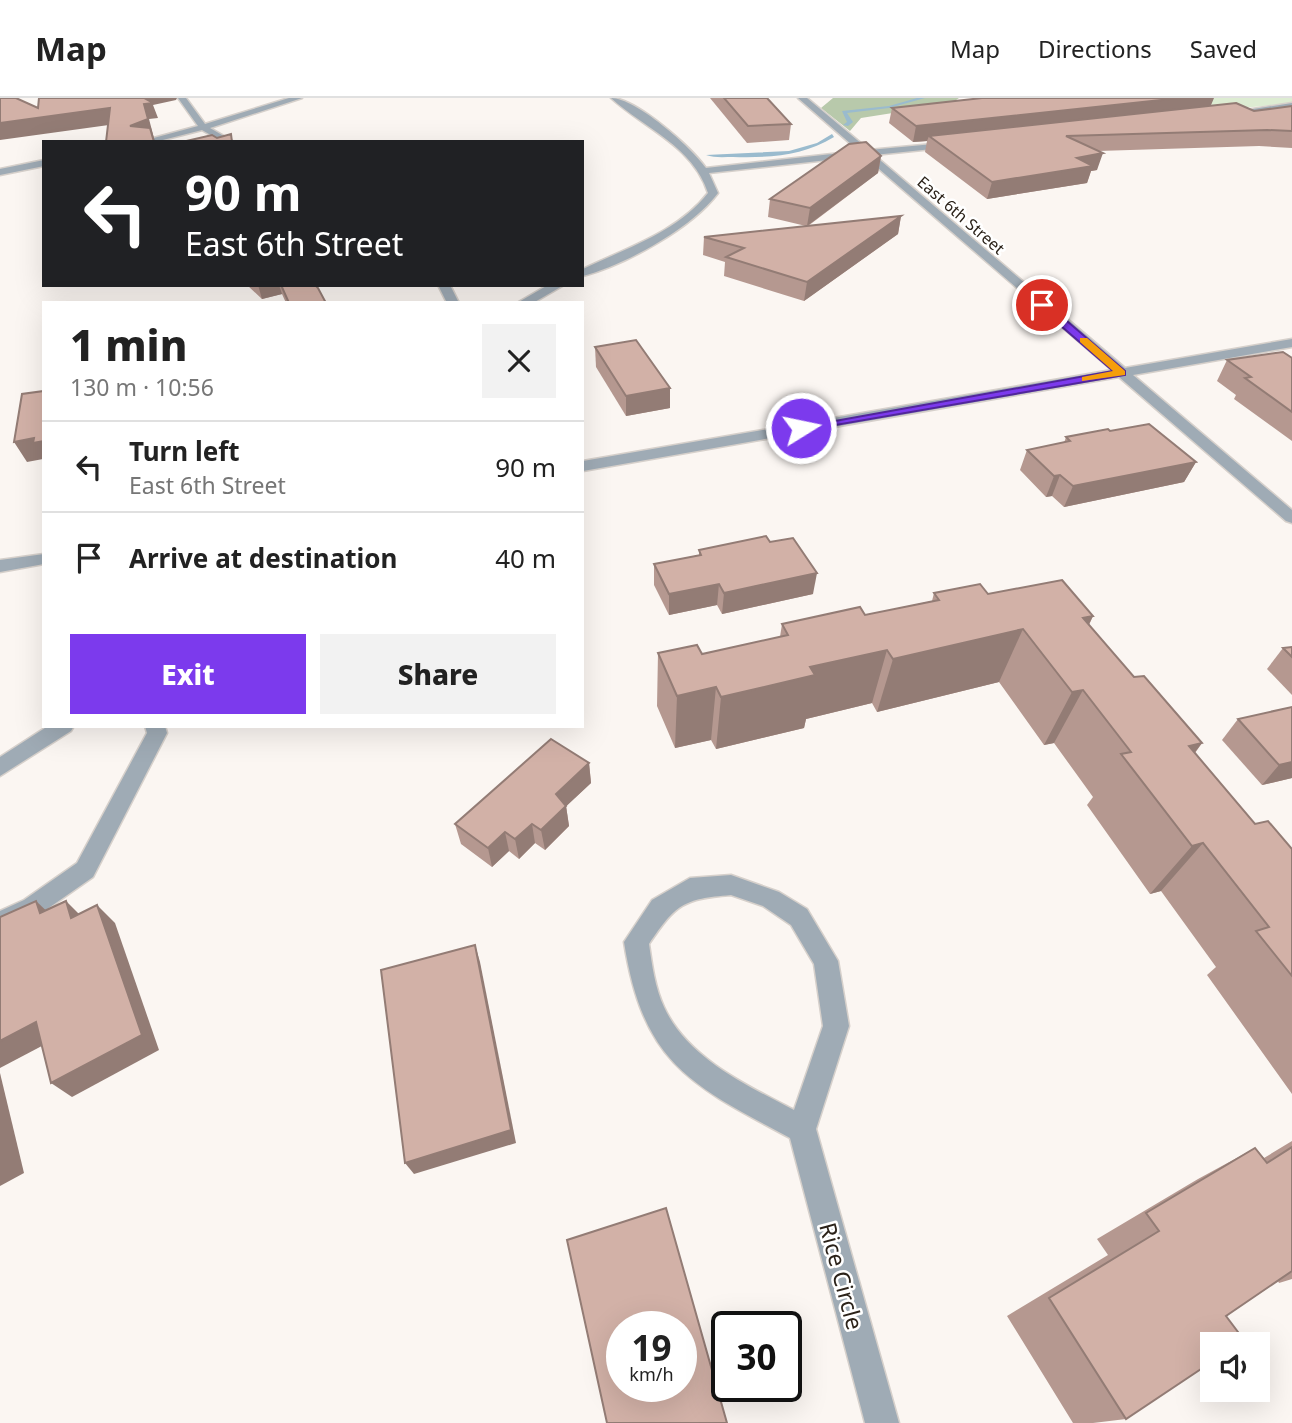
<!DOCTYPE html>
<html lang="en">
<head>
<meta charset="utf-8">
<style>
	body { margin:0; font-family:"Noto Sans",sans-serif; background:#f2f2f2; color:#222; height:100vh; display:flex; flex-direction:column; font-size:26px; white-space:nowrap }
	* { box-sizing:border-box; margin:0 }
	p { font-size:23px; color:#767676 }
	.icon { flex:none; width:38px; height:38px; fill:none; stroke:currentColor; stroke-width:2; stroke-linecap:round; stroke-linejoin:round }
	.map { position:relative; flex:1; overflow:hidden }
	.panel { position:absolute; left:42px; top:203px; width:542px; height:427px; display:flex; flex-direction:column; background:#fff; border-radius:0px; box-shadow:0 7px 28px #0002 }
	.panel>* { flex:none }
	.top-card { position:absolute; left:42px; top:42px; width:542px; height:147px; border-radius:0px; box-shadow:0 7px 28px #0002; background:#202124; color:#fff; overflow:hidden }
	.fabs { position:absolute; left:1200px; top:1234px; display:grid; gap:14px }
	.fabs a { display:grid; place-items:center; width:70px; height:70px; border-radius:0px; background:#fff; box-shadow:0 7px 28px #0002; font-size:35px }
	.speed { position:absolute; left:606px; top:1213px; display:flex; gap:14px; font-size:35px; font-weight:700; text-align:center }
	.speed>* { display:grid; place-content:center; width:91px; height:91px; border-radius:50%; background:#fff; box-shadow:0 7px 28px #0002; line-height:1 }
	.speed small { font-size:18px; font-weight:400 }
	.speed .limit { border:4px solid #111; border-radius:10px; background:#fff; color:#111 }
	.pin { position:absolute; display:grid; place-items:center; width:60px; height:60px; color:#fff; margin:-30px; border:4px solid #fff; border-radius:50%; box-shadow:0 2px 7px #0007 }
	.me { position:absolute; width:77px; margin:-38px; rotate:80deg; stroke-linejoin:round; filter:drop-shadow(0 0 5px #0008) }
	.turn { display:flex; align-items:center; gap:24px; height:147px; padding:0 28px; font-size:32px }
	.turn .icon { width:91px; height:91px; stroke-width:2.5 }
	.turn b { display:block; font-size:49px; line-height:60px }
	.round { display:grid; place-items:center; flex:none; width:74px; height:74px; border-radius:0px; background:#f2f2f2 }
	.head { display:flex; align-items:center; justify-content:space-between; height:119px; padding:0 28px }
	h1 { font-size:42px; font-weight:800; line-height:52px }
	.button { display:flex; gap:14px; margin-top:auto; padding:14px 28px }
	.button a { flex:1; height:80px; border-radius:0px; background:#7c3aed; color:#fff; font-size:28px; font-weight:800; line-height:80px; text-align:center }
	.button a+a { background:#f2f2f2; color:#222 }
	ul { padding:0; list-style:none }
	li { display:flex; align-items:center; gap:21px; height:91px; padding:0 28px; border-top:2px solid #e0e0e0 }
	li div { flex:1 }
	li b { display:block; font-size:26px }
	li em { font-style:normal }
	header { display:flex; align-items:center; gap:42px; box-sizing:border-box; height:98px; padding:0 35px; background:#fff; border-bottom:2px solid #e0e0e0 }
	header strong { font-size:33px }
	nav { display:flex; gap:38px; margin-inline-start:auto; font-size:24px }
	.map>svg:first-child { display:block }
	.green { fill:#ddecd2 }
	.forest { fill:#b8c9ab }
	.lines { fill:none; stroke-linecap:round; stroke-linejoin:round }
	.stream { fill:#9abbce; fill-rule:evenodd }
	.lane-casing { stroke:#d6d0cb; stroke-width:3 }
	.street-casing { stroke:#d6d0cb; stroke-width:3 }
	.lane { fill:#9fabb5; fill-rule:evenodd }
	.street { fill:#9fabb5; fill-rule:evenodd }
	.wall { fill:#b59890 }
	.shaded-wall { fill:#937c75 }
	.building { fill:#d2b1a7; stroke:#937c75; stroke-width:2; fill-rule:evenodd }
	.route { fill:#7c3aed; stroke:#51269a; stroke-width:2 }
	.slow { fill:#f59e0b }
	.labels { text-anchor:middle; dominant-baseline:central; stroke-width:5; stroke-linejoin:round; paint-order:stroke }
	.far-street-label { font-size:16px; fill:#2b2219; stroke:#fff }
	.near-street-label { font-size:23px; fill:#2b2219; stroke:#fff }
</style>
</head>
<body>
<header>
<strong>Map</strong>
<nav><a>Map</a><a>Directions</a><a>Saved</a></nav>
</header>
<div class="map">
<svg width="1292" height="1325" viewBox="0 0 1292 1325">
	<rect width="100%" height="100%" fill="#fbf6f2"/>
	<path class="green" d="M 1197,0 L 1292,0 L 1292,5 L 1223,12 Z"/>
	<path class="forest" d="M 833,0 L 959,0 L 950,6 L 861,20 L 850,33 L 821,10 Z"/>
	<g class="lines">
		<g class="stream">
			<path d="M 917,0 L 925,0 L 889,10 L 847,15 L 853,24 L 848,28 L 843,27 L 847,24 L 842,13 L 889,8 Z"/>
			<path d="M 832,36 L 834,39 C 803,58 769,60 733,59 C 724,59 714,60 706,57 L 789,53 L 817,45 Z"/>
		</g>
		<g class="lane-casing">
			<path id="lane" d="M 145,628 L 165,628 L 167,635 L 93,779 L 40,816 L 0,836 L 0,813 L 24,802 L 77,765 L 147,635 Z"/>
		</g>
		<g class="street-casing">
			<g id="street">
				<path d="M 178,0 L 186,0 L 205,26 L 289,0 L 302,0 L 210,30 L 234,44 L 223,44 L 202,32 L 155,44 L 139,44 L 198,28 Z"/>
				<path d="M 611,0 C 636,0 691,49 706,70 L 859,53 L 798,0 L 807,0 L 869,52 L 955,44 L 952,49 L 874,57 L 1125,270 L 1292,241 L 1292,249 L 1133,277 L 1292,412 L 1292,425 L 1286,423 L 1119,279 L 583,373 L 583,363 L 1112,272 L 864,58 L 709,75 L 718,95 C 692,130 625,167 583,178 L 583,171 C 626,150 678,134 708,95 C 693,48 645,31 611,0 Z"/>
				<path d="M 1292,5 L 1292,11 L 1225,19 L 1221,16 Z"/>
				<path d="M 44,62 L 44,68 L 0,77 L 0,71 Z"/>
				<path d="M 438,187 L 450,187 L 459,205 L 447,205 Z"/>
				<path d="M 548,187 L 564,187 L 533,205 L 517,205 Z"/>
				<path d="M 44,456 L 44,466 L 0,474 L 0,462 Z"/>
				<path d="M 48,628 L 74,628 L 71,633 L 0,678 L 0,659 Z"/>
				<path d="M 731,777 L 779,794 L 807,811 L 838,863 L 849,928 L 816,1031 L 899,1325 L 865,1325 L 790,1040 C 689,986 643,965 624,844 L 652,802 L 690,780 ZM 731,797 L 763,808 L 791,827 L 814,866 L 823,928 L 794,1012 C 748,988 687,960 664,909 C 655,890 652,867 649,846 C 676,806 683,801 731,797 Z"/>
			</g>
		</g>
		<use href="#lane" class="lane"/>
		<use href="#street" class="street"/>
	</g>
	<g class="wall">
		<path d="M 710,0 L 767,0 L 791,26 L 789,42 L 747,45 Z"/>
		<path d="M 1210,8 L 1254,13 L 1292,8 L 1292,50 L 1259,48 L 1098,53 L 1097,72 L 1091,73 L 1087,85 L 987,101 L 925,54 L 927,43 L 913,44 L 889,25 L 892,10 Z"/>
		<path d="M 881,58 L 878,75 L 808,128 L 901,118 L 898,136 L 804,203 L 724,178 L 725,164 L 703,157 L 704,139 L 806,128 L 768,119 L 770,101 Z"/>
		<path d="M 247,187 L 315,187 L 326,205 L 286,205 L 282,196 L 262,201 Z"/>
		<path d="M 595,249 L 670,290 L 670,310 L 626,318 L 596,269 Z"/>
		<path d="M 1292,260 L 1292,343 L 1234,301 L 1236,297 L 1217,283 L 1227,262 Z"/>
		<path d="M 1110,333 L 1196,364 L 1184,384 L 1064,409 L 1052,398 L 1046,399 L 1020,372 L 1027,352 L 1064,345 L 1066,339 Z"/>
		<path d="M 770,444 L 813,496 L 722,516 L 717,507 L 669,517 L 654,487 L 654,466 L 699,457 L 699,452 Z"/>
		<path d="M 934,495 L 988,496 L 1093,518 L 1089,527 L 1134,579 L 1202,645 L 1195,655 L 1255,726 L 1292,751 L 1292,996 L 1207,877 L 1216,869 L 1161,793 L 1150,796 L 1087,707 L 1093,699 L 1054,645 L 1044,647 L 999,584 L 877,614 L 872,605 L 806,621 L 804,630 L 716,651 L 711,642 L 675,650 L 657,608 L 658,555 L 702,556 L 780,539 L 782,526 L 865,517 L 932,503 Z"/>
		<path d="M 1292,549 L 1292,597 L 1267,571 L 1283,550 Z"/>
		<path d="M 1238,621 L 1292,680 L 1262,687 L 1222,642 Z"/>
		<path d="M 589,665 L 591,685 L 566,708 L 569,728 L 545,752 L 535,745 L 519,761 L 509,753 L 492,769 L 461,746 L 455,726 Z"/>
		<path d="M 1292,1043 L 1292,1181 L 1279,1185 L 1278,1183 L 1226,1218 L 1126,1321 L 1093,1325 L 1073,1325 L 1007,1218 L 1108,1157 L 1097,1141 L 1198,1081 L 1255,1050 L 1264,1060 Z"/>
	</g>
	<g class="shaded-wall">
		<path d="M 136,0 L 177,0 L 176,2 L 153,7 L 158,20 L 149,21 L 155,44 L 130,28 Z"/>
		<path d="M 1180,0 L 1214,0 L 1209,12 L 929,38 L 927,43 L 913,44 L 916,28 Z"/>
		<path d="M 110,10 L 116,26 L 0,42 L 0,25 Z"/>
		<path d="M 1103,55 L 1097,72 L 1091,73 L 1087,85 L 987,101 L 992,84 L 1077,60 Z"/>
		<path d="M 881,58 L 878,75 L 807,128 L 810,110 Z"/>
		<path d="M 901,118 L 898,136 L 804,203 L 807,184 Z"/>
		<path d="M 258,187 L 279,187 L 282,196 L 262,201 Z"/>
		<path d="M 670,290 L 670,310 L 626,318 L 626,298 Z"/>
		<path d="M 34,340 L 44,343 L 44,363 L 43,361 L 27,364 L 14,344 Z"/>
		<path d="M 1196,364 L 1184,384 L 1064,409 L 1073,388 Z"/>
		<path d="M 1060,377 L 1052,398 L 1046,399 L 1054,378 Z"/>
		<path d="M 817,475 L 813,496 L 722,516 L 724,495 Z"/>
		<path d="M 719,486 L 717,507 L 669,517 L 669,496 Z"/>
		<path d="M 1093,518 L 1066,572 L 1083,520 Z"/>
		<path d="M 1023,531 L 999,584 L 877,614 L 893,561 Z"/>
		<path d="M 887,552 L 872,605 L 806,621 L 804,630 L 716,651 L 721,599 L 810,569 Z"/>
		<path d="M 716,589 L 711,642 L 675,650 L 677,598 Z"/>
		<path d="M 1083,592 L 1054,645 L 1044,647 L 1072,594 Z"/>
		<path d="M 1202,645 L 1163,696 L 1189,648 Z"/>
		<path d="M 1292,664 L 1292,680 L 1262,687 L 1279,667 Z"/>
		<path d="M 589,665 L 591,685 L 558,716 L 556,696 Z"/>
		<path d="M 566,708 L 569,728 L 545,752 L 541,732 Z"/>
		<path d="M 532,726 L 535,745 L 519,761 L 515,741 Z"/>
		<path d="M 505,734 L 509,753 L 492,769 L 488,750 Z"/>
		<path d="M 1203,745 L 1161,793 L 1150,796 L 1192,748 Z"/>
		<path d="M 36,803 L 55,821 L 40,815 Z"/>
		<path d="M 66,803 L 84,821 L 71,820 Z"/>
		<path d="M 97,807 L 115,825 L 159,952 L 72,999 L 51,985 Z"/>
		<path d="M 475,847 L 480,864 L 516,1045 L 414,1076 L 405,1065 Z"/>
		<path d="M 36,924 L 57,940 L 0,970 L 0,943 Z"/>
		<path d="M 0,975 L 24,1075 L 0,1088 Z"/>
	</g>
	<g class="building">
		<path d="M 0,0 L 16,0 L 38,10 L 39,0 L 144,0 L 153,5 L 144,6 L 148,21 L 130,28 L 150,30 L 154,44 L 106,44 L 110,10 L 0,25 Z"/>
		<path d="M 724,0 L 767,0 L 791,26 L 748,28 Z"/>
		<path d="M 982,0 L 1180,0 L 916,28 L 892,10 Z"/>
		<path d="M 1236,5 L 1254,13 L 1292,8 L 1292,33 L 1267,32 L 1066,38 L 1103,55 L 1077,60 L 1093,68 L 992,84 L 929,38 Z"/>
		<path d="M 231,36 L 232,44 L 182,44 L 212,37 L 217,40 Z"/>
		<path d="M 866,44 L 881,58 L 810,110 L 770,101 L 849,46 Z"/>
		<path d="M 901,118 L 807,184 L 726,159 L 744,150 L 704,139 Z"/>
		<path d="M 281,187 L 315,187 L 318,190 L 326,205 L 289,205 Z"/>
		<path d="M 636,242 L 670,290 L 626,298 L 595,249 Z"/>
		<path d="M 1283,254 L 1292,260 L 1292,314 L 1245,280 L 1251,279 L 1227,262 Z"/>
		<path d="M 44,293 L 44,343 L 33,345 L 34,340 L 14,344 L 22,296 Z"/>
		<path d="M 1149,326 L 1196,364 L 1073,388 L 1060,377 L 1054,378 L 1027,352 L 1070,343 L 1066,339 L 1108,331 L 1110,333 Z"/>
		<path d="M 766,438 L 770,444 L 793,440 L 817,475 L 724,495 L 719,486 L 669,496 L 654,466 L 701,457 L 699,452 Z"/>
		<path d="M 1062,482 L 1093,518 L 1083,520 L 1134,579 L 1144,578 L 1202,645 L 1189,648 L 1255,726 L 1268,723 L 1292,751 L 1292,878 L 1256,833 L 1269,829 L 1203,745 L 1192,748 L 1121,656 L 1131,654 L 1083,592 L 1072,594 L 1023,531 L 893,561 L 887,552 L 810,569 L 815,577 L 721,599 L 716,589 L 677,598 L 658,555 L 697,547 L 702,556 L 788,537 L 782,526 L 860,509 L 865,517 L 939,502 L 934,495 L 980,486 L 988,496 Z"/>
		<path d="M 1292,549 L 1292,559 L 1283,550 Z"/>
		<path d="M 1292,609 L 1292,664 L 1279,667 L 1238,621 Z"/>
		<path d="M 551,641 L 589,665 L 556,696 L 566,708 L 541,732 L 532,726 L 515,741 L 505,734 L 488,750 L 455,726 Z"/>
		<path d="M 36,803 L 40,815 L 66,803 L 71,820 L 97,807 L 142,937 L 51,985 L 36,924 L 0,943 L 0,819 Z"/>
		<path d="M 475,847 L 511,1032 L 405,1065 L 381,872 Z"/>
		<path d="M 1292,1049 L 1292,1173 L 1226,1218 L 1244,1242 L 1238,1246 L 1213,1246 L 1213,1263 L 1126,1321 L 1049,1200 L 1159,1133 L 1146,1115 L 1255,1050 L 1267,1065 Z"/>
		<path d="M 666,1110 L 727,1325 L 607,1325 L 567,1142 ZM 621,1228 L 681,1228 L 681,1288 L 621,1288 Z"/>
	</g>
	<path class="route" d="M 1039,205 L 1046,205 L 1125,273 L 1125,277 L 801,333 L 796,330 L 1113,273 L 1039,209 Z"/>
	<path class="slow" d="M 1080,240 L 1087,240 L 1125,273 L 1125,277 L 1082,283 L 1082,279 L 1113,273 L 1080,244 Z"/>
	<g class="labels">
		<g class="far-street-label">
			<text transform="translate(961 117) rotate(41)">East 6th Street</text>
		</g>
		<g class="near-street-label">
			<text transform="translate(842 1178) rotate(75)">Rice Circle</text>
		</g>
	</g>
</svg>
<div class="fabs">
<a><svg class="icon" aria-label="sound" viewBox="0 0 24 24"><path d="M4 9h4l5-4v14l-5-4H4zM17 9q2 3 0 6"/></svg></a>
</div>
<div class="speed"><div>19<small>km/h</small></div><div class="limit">30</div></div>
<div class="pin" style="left:1042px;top:207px;background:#d93025"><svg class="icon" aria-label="arrive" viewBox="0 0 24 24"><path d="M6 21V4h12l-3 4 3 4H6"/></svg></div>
<svg class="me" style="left:801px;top:330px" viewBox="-20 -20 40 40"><circle r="17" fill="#7c3aed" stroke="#fff" stroke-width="3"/><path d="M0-11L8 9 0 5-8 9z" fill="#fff"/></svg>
<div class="top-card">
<div class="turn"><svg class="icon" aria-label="left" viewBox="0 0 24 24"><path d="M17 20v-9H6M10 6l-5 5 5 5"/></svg><div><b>90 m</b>East 6th Street</div></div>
</div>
<section class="panel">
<div class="head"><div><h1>1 min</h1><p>130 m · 10:56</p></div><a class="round"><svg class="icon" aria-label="close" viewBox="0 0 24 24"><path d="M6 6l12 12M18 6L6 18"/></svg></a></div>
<ul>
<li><svg class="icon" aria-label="left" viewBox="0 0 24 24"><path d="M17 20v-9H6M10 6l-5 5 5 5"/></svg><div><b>Turn left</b><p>East 6th Street</p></div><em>90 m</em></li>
<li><svg class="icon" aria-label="arrive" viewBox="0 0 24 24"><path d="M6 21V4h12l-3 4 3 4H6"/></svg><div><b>Arrive at destination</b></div><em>40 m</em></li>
</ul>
<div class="button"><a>Exit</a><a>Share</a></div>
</section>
</div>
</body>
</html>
